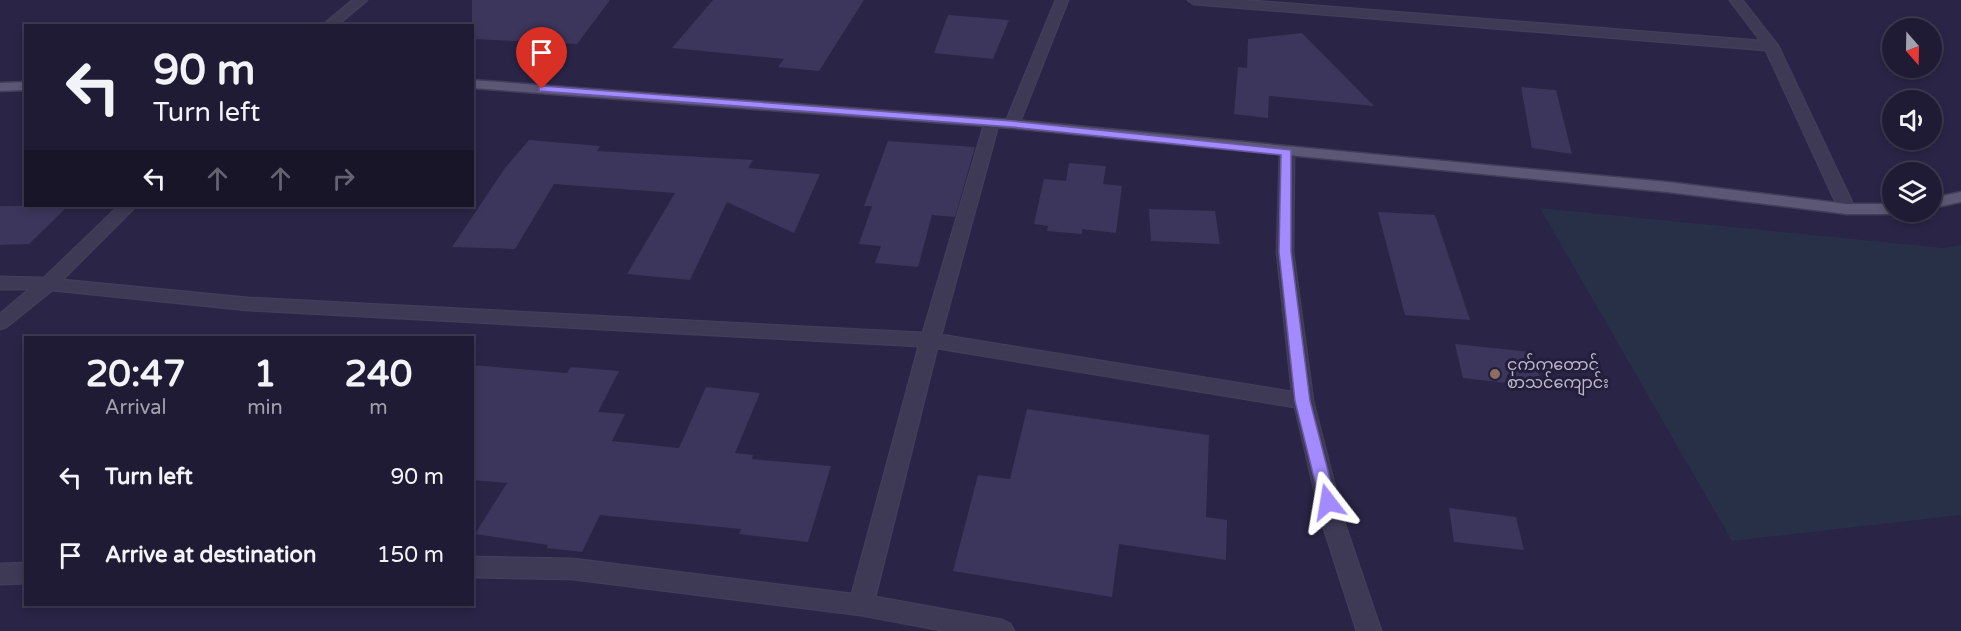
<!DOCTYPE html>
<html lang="en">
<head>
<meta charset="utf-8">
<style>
	body { margin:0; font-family:"Varela Round","Noto Sans Myanmar",sans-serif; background:#2d2840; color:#f1f3f6; height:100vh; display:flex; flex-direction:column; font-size:22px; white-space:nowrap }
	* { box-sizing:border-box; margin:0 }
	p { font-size:20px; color:#a2a1ac }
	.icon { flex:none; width:33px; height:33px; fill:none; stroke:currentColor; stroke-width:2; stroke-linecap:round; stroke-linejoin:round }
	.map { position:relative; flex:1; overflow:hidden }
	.panel { position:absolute; left:24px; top:336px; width:450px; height:270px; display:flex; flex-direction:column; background:#201b34; border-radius:0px; box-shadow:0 3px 9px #0003,0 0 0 2px #3d394f }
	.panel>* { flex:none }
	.guide { position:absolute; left:24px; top:24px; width:450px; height:183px; border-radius:0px; box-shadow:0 3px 9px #0003,0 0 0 2px #3d394f; background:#201b34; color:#f1f3f6; overflow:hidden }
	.needle { width:39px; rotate:160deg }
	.tools { position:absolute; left:1882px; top:18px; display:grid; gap:12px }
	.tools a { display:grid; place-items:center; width:60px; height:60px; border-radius:50%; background:#201b34; box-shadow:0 3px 9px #0003,0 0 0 2px #3d394f; font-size:30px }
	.pin { position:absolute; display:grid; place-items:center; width:51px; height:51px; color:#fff; margin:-62px -26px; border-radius:50% 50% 50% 0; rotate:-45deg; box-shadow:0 0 6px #0007 }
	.pin .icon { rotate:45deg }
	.me { position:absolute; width:66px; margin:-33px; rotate:346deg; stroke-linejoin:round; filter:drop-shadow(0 0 4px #0008) }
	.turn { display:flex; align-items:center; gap:21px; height:126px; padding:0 30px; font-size:27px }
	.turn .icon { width:78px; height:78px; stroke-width:2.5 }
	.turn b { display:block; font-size:42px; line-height:51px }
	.lanes { display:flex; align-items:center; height:57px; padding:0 30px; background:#0003; justify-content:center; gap:30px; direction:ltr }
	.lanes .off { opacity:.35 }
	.eta { display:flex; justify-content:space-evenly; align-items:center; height:102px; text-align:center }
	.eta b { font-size:36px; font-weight:700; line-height:42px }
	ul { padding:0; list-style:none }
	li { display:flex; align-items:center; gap:18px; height:78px; padding:0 30px }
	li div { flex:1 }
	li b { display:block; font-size:22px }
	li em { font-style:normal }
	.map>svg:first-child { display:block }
	.green { fill:#273047 }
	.building { fill:#3c365c }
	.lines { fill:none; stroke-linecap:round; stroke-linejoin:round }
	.minor-casing { stroke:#423d58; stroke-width:3 }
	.major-casing { stroke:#423d58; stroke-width:3 }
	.minor { fill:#3e3955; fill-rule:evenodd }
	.major { fill:#5c5775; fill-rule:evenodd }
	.route { fill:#a38bff; stroke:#6a5aa6; stroke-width:1.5 }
	.education-dot { fill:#8d6e63; stroke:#231e3a; stroke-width:2 }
	.labels { text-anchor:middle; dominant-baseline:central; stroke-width:6; stroke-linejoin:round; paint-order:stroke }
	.poi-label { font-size:16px; fill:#bcb7ce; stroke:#231e3a; text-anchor:start }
</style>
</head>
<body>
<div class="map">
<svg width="1961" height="631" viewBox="0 0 1961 631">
	<rect width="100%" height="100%" fill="#2a2446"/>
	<path class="green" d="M 1540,208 L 1943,248 L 1961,245 L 1961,515 L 1732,541 Z"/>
	<g class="building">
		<path d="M 472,0 L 610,0 L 577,44 L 472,39 Z"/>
		<path d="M 713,0 L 864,0 L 819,71 L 778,67 L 784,59 L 672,48 Z"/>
		<path d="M 948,15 L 1009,20 L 993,59 L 934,53 Z"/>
		<path d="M 1302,33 L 1374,106 L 1269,96 L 1268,118 L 1234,114 L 1238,67 L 1247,68 L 1248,39 Z"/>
		<path d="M 1521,87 L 1556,90 L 1572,154 L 1532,148 Z"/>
		<path d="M 529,140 L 600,146 L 597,151 L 753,160 L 748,168 L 820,174 L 794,233 L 727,202 L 690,280 L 627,274 L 675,193 L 554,184 L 515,249 L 452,247 L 505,168 Z"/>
		<path d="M 888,141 L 975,147 L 955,217 L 932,215 L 918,267 L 875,263 L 881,246 L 859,244 L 872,206 L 864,206 Z"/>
		<path d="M 1069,163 L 1106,166 L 1103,184 L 1122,186 L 1116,233 L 1082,229 L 1082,234 L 1047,231 L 1048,226 L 1034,224 L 1044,179 L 1066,181 Z"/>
		<path d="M 0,206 L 68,206 L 29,244 L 0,245 Z"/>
		<path d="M 1149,209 L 1215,211 L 1220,244 L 1151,241 Z"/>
		<path d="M 1378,212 L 1435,215 L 1470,320 L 1405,315 Z"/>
		<path d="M 1455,344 L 1532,352 L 1543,387 L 1463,378 Z"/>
		<path d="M 472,365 L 567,373 L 571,367 L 619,371 L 598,412 L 625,414 L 612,441 L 679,448 L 706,387 L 760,393 L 735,453 L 753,455 L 752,459 L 831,466 L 808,542 L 739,534 L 741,529 L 600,515 L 582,552 L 547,548 L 548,545 L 475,534 L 507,483 L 472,480 Z"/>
		<path d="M 1027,409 L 1209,435 L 1206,517 L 1227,520 L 1226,560 L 1119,544 L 1112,597 L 953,571 L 978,475 L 1010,479 Z"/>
		<path d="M 1449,508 L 1516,517 L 1524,550 L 1454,542 Z"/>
	</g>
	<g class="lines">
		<g class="minor-casing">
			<g id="minor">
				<path d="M 353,0 L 367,0 L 336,26 L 322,26 Z"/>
				<path d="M 1056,0 L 1068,0 L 1019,124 L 1017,127 L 1007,127 L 1005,124 Z"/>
				<path d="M 1188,0 L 1240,0 L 1761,41 L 1730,0 L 1742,0 L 1778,46 L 1855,209 L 1847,214 L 1839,209 L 1766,50 L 1194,4 Z"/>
				<path d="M 992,118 L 999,122 L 941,335 L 1292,392 L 1277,252 L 1280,152 L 1282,149 L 1292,149 L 1294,152 L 1293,252 L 1313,401 L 1344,522 L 1381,631 L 1357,631 L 1322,522 L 1295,407 L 937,348 L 875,597 L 1002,620 L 1010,624 L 1014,631 L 946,631 L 861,615 L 573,579 L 472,577 L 472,557 L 573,559 L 852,594 L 919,346 L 248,310 L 52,290 L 6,327 L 0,329 L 0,314 L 30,289 L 0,289 L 0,277 L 44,278 L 119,206 L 136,206 L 62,280 L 248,298 L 923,333 L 985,122 Z"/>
				<path d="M 26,563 L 26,583 L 0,584 L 0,564 Z"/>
			</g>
		</g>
		<g class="major-casing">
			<g id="major">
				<path d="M 472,80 L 1012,120 L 1667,182 L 1847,204 L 1893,204 L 1893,212 L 1899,212 L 1893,214 L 1847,214 L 1667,192 L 1012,128 L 472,88 Z"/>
				<path d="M 26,82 L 26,90 L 0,91 L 0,83 Z"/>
				<path d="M 1961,192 L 1961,202 L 1932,208 L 1932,198 Z"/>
			</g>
		</g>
		<use href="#minor" class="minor"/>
		<use href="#major" class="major"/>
	</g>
	<path class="route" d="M 542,86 L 1012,121 L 1291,150 L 1291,252 L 1310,401 L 1336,502 L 1333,506 L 1328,508 L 1322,506 L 1320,502 L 1295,401 L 1279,252 L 1281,155 L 1012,127 L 539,91 L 539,87 Z"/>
	<circle class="education-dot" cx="1495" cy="374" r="6"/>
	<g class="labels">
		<g class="poi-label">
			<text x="1507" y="365">ငှက်ကတောင်<tspan x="1507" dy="18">စာသင်ကျောင်း</tspan></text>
		</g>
	</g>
</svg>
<div class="tools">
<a><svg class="needle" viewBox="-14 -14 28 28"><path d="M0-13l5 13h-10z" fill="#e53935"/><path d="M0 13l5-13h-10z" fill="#a2a1ac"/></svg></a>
<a><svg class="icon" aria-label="sound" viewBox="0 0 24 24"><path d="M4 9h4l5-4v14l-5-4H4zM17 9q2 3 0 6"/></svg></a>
<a><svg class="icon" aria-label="layers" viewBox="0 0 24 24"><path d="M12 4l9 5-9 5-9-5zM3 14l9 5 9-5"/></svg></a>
</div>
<div class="pin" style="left:542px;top:89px;background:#d93025"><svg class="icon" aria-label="arrive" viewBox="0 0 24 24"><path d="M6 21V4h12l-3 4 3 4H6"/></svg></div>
<svg class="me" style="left:1328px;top:502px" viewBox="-20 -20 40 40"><path d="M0-17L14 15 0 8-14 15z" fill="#a38bff" stroke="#fff" stroke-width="4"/></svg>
<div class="guide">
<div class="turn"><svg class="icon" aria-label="left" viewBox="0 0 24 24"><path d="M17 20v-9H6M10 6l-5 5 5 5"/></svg><div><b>90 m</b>Turn left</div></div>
<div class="lanes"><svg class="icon" aria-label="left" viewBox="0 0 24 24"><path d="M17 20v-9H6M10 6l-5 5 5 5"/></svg><svg class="icon off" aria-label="ahead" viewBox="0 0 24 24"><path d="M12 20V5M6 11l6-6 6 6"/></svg><svg class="icon off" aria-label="ahead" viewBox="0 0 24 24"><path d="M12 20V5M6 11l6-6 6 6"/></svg><svg class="icon off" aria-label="right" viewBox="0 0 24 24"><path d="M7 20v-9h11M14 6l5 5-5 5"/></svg></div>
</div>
<section class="panel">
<div class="eta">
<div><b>20:47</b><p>Arrival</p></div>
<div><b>1</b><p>min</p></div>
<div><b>240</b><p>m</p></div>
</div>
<ul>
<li><svg class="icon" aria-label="left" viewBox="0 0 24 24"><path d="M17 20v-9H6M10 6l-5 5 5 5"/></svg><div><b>Turn left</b></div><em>90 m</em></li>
<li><svg class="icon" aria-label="arrive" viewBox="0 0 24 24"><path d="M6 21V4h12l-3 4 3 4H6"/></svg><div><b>Arrive at destination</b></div><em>150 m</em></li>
</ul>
</section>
</div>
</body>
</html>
